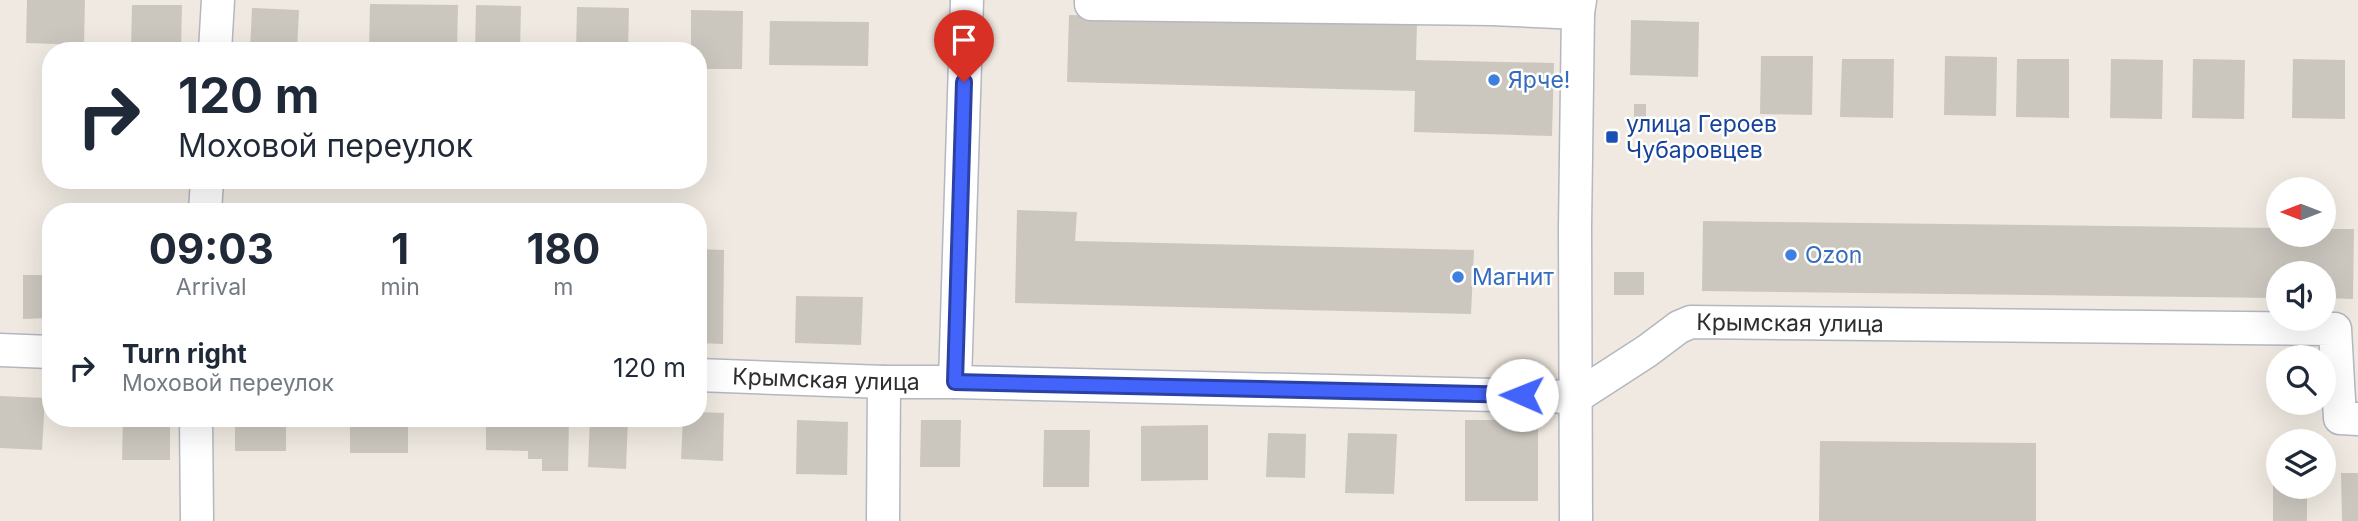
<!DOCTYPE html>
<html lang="en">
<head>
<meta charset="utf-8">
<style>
	body { margin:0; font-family:Inter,sans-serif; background:#f2f2f3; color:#1f2937; height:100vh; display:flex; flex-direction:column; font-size:26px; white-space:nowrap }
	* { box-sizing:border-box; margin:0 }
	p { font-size:23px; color:#747a83 }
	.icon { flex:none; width:38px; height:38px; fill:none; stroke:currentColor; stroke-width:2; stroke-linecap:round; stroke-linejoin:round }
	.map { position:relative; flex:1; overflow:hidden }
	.sheet { position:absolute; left:42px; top:203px; width:665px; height:224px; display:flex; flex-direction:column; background:#fff; border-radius:28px; box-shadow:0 7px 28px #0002 }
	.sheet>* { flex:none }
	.banner { position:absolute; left:42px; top:42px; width:665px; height:147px; border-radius:28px; box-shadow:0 7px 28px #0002; background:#fff; color:#1f2937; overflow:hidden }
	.needle { width:46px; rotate:270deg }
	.controls { position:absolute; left:2266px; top:177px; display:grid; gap:14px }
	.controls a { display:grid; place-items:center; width:70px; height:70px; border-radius:50%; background:#fff; box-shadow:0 7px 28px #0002; font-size:35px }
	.pin { position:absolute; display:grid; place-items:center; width:60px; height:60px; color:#fff; margin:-72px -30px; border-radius:50% 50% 50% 0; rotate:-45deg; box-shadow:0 0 7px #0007 }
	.pin .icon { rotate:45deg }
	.me { position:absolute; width:77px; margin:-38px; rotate:271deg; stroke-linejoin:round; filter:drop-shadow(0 0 5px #0008) }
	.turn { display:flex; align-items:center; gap:24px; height:147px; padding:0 21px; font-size:32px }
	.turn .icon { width:91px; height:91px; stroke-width:2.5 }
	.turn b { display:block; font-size:49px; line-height:60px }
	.eta { display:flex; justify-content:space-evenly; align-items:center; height:119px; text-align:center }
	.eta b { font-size:42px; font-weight:700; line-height:49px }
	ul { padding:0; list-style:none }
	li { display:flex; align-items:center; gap:21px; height:91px; padding:0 21px }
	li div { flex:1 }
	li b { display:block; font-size:26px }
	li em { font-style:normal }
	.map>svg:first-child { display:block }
	.building { fill:#cbc7bf }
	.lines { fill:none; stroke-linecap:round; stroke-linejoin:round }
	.minor-casing { stroke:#b4b7c1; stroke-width:35 }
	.minor { stroke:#fff; stroke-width:32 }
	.route-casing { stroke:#2b41a3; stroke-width:18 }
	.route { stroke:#4264fb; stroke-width:12 }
	.shop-dot { fill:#3f7fe0; stroke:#fff; stroke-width:2.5 }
	.transit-dot { fill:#1a4fb4; stroke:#fff; stroke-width:2.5 }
	.labels { text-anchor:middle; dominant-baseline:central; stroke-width:5; stroke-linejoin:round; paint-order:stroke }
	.shop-label { font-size:23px; fill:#366cbe; stroke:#fff; text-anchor:start }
	.transit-label { font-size:23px; fill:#164399; stroke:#fff; text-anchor:start }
	.street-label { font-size:23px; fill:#2e2e2e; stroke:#fff }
</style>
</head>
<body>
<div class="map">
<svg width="2358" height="521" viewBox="0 0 2358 521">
	<rect width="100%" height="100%" fill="#efe9e1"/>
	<g class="building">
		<path d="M 27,0 L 85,0 L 84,45 L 26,43 Z"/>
		<path d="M 370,4 L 458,5 L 457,51 L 369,51 Z"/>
		<path d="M 132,5 L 182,5 L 181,51 L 131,51 Z"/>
		<path d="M 476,5 L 521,6 L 520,51 L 475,51 Z"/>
		<path d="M 577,7 L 629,8 L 628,51 L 576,51 Z"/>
		<path d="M 252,8 L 299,10 L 297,51 L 250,51 Z"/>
		<path d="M 691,10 L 743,11 L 742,69 L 698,69 L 698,51 L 691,51 Z"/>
		<path d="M 1069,15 L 1417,24 L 1416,60 L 1554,63 L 1552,136 L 1414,132 L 1415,91 L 1067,82 Z"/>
		<path d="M 1631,20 L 1699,22 L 1698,77 L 1630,75 Z"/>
		<path d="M 770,21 L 869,22 L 868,66 L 769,65 Z"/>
		<path d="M 1761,56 L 1813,56 L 1812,115 L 1760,114 Z"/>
		<path d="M 1945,56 L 1997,57 L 1996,116 L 1944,115 Z"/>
		<path d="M 1842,59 L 1894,59 L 1893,118 L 1840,117 Z"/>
		<path d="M 2017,59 L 2069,59 L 2069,118 L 2016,117 Z"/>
		<path d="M 2111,59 L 2163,60 L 2162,119 L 2110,118 Z"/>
		<path d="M 2193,59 L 2245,60 L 2244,119 L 2192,118 Z"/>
		<path d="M 2293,59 L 2345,60 L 2345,119 L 2292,118 Z"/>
		<rect x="1634" y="104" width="12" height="21"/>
		<path d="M 1017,210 L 1077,212 L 1075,241 L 1474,250 L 1471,314 L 1015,303 Z"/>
		<path d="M 1703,221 L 2278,228 L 2278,234 L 2324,234 L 2324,229 L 2354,229 L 2353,299 L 2324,298 L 2324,273 L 2278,273 L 2278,298 L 1702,291 Z"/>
		<path d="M 698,249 L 724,250 L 723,344 L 698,343 Z"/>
		<rect x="1614" y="272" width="30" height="23"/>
		<path d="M 23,275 L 51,275 L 51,318 L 23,319 Z"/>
		<path d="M 796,296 L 863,297 L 861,345 L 795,343 Z"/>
		<path d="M 0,396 L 45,398 L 42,450 L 0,448 Z"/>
		<path d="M 698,412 L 724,413 L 723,461 L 681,459 L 683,418 L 698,418 Z"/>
		<path d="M 123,418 L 170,418 L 170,460 L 122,460 Z"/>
		<rect x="235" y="418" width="51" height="33"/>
		<rect x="350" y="418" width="58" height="35"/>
		<path d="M 486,418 L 569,418 L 568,471 L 542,471 L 542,459 L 528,459 L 528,451 L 486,450 Z"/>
		<path d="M 590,418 L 628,418 L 626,469 L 588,467 Z"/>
		<path d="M 797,420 L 848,422 L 847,475 L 796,474 Z"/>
		<path d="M 921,420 L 961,420 L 960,467 L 920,467 Z"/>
		<rect x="1465" y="420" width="73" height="81"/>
		<path d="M 1208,425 L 1208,480 L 1141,481 L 1141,426 Z"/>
		<path d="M 1044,430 L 1090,430 L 1089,487 L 1043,487 Z"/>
		<path d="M 1268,433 L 1306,434 L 1305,478 L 1266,477 Z"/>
		<path d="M 1348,433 L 1397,434 L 1394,494 L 1345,493 Z"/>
		<path d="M 1820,441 L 2036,443 L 2036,521 L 1819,521 Z"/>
		<path d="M 2273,467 L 2278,467 L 2278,486 L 2307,486 L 2307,521 L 2273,521 Z"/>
		<path d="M 2341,473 L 2358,473 L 2358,521 L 2342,521 Z"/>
	</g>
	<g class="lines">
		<g class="minor-casing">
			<g id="minor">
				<path d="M 1091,0 L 1091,4 L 1492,9 L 1578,13"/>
				<path d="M 215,51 L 218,0"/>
				<path d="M 205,212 L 207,180"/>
				<path d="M 0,350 L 51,352"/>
				<path id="s1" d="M 698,375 L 884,382 L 955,382 L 1576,397 L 1647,351 L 1679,327 L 1691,322 L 2335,329 L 2340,418 L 2358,419"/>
				<path d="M 955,382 L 967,0"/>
				<path d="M 196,418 L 197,521"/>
				<path d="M 883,521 L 884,382"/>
				<path d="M 1576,521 L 1575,227 L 1578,13 L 1580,0"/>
			</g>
		</g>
		<use href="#minor" class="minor"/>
	</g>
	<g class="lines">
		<g class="route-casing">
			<path id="route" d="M 964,82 L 955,382 L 1522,395"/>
		</g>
		<use href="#route" class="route"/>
	</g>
	<g class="shop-dot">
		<circle cx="1494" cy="80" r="7"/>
		<circle cx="1791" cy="255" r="7"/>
		<circle cx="1458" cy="277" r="7"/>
	</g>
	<rect class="transit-dot" x="1605" y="130" width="14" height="14" rx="3.5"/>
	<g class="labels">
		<g class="shop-label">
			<text x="1508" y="80">Ярче!</text>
			<text x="1805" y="255">Ozon</text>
			<text x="1472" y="277">Магнит</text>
		</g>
		<g class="transit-label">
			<text x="1626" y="124">улица Героев<tspan x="1626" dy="26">Чубаровцев</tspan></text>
		</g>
		<g class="street-label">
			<text stroke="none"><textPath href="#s1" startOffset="1115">Крымская улица</textPath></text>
			<text stroke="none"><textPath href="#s1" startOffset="128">Крымская улица</textPath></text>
		</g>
	</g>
</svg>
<div class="controls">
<a><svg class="needle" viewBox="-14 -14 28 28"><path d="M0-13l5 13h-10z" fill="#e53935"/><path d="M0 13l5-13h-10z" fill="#747a83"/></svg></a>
<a><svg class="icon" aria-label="sound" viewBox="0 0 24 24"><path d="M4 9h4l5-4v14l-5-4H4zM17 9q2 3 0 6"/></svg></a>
<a><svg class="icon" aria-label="search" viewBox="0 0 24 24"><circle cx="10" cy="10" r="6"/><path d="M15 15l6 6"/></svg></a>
<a><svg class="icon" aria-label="layers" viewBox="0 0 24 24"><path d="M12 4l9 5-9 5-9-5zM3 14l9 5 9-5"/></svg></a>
</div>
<div class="pin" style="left:964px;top:82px;background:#d93025"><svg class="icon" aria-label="arrive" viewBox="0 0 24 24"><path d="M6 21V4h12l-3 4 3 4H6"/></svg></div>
<svg class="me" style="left:1522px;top:395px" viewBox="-20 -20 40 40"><circle r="19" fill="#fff"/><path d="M0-13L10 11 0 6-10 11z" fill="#4264fb"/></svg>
<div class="banner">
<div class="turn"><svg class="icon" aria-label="right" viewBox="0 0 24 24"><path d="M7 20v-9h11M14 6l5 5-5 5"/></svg><div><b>120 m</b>Моховой переулок</div></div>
</div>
<section class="sheet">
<div class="eta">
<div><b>09:03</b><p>Arrival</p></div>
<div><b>1</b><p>min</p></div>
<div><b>180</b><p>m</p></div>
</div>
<ul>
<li><svg class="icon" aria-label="right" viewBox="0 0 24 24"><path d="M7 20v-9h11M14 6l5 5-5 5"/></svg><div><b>Turn right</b><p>Моховой переулок</p></div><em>120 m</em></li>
</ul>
</section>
</div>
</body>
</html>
